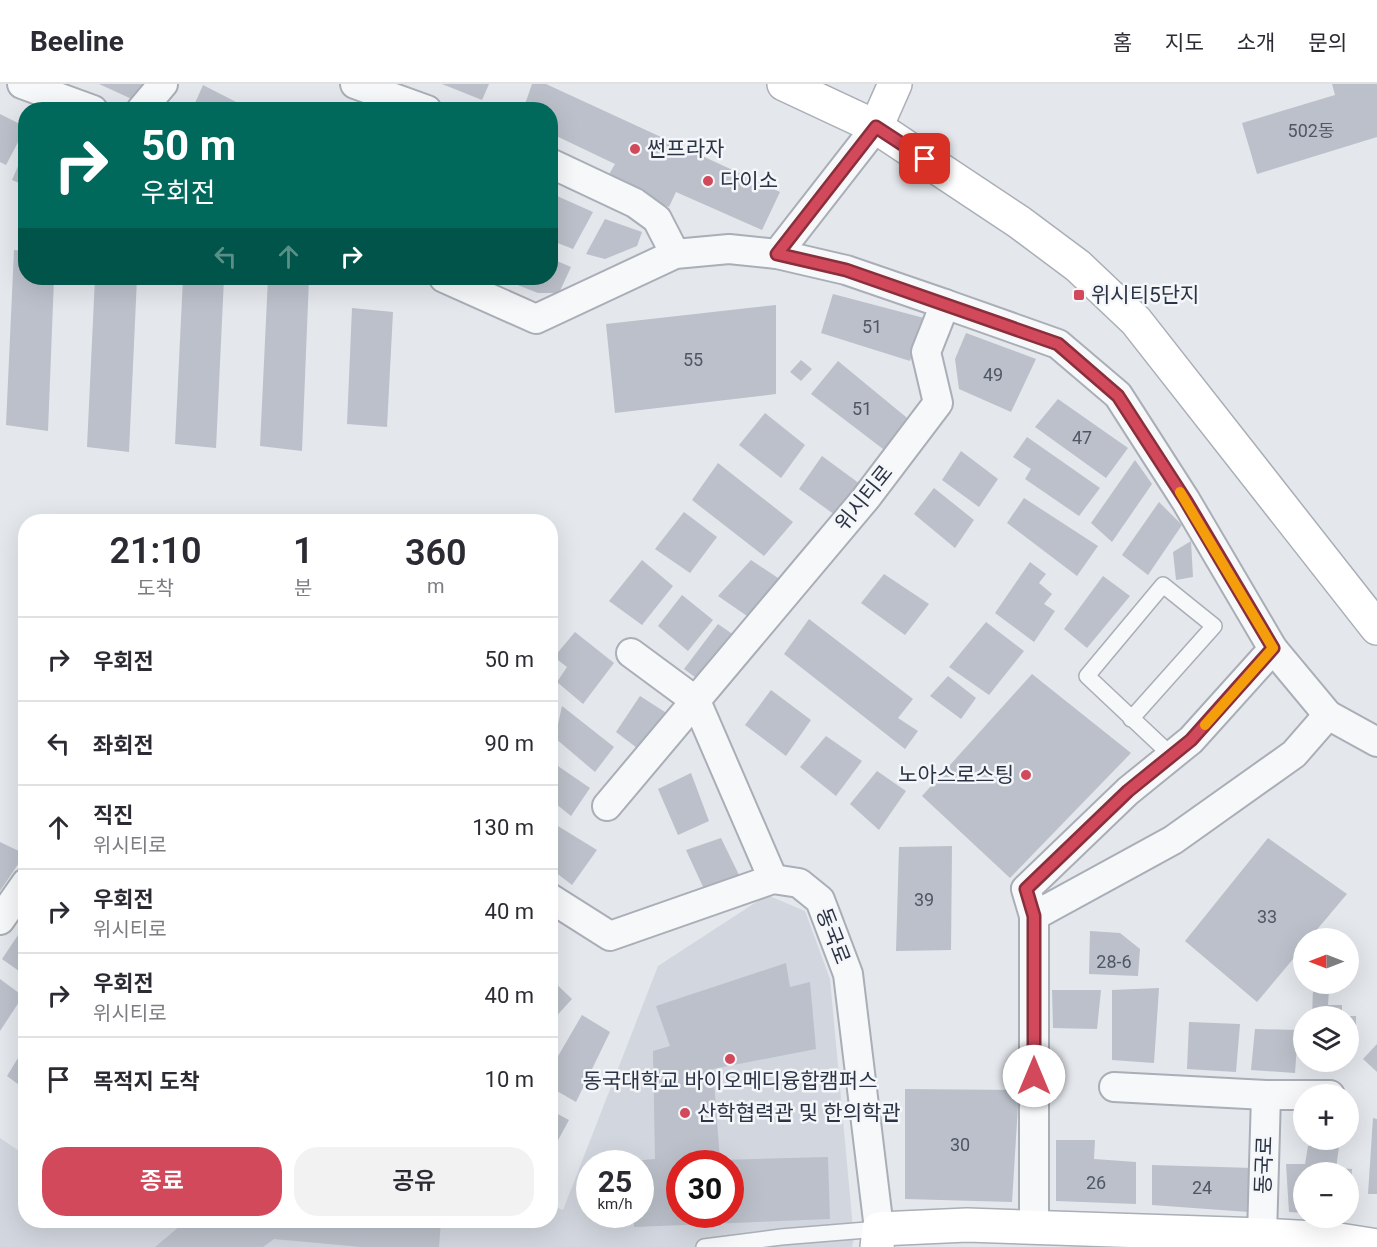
<!DOCTYPE html>
<html lang="ko">
<head>
<meta charset="utf-8">
<style>
	body { margin:0; font-family:Roboto,"Noto Sans KR",sans-serif; background:#f2f2f3; color:#2b2b33; height:100vh; display:flex; flex-direction:column; font-size:22px; white-space:nowrap }
	* { box-sizing:border-box; margin:0 }
	p { font-size:20px; color:#7c7c81 }
	.icon { flex:none; width:33px; height:33px; fill:none; stroke:currentColor; stroke-width:2; stroke-linecap:round; stroke-linejoin:round }
	.map { position:relative; flex:1; overflow:hidden }
	.sheet { position:absolute; left:18px; top:430px; width:540px; height:714px; display:flex; flex-direction:column; background:#fff; border-radius:24px; box-shadow:0 6px 24px #0002 }
	.sheet>* { flex:none }
	.hud { position:absolute; left:18px; top:18px; width:540px; height:183px; border-radius:24px; box-shadow:0 6px 24px #0002; background:#00695c; color:#fff; overflow:hidden }
	.needle { width:39px; rotate:270deg }
	.buttons { position:absolute; left:1293px; top:844px; display:grid; gap:12px }
	.buttons a { display:grid; place-items:center; width:66px; height:66px; border-radius:50%; background:#fff; box-shadow:0 6px 24px #0002; font-size:30px }
	.speed { position:absolute; left:576px; top:1066px; display:flex; gap:12px; font-size:30px; font-weight:700; text-align:center }
	.speed>* { display:grid; place-content:center; width:78px; height:78px; border-radius:50%; background:#fff; box-shadow:0 6px 24px #0002; line-height:1 }
	.speed small { font-size:15px; font-weight:400 }
	.speed .limit { border:9px solid #d22; background:#fff; color:#111 }
	.pin { position:absolute; display:grid; place-items:center; width:51px; height:51px; color:#fff; margin:-26px; border-radius:12px; box-shadow:0 3px 9px #0006 }
	.me { position:absolute; width:66px; margin:-33px; rotate:0deg; stroke-linejoin:round; filter:drop-shadow(0 0 4px #0008) }
	.turn { display:flex; align-items:center; gap:21px; height:126px; padding:0 24px; font-size:27px }
	.turn .icon { width:78px; height:78px; stroke-width:2.5 }
	.turn b { display:block; font-size:42px; line-height:51px }
	.lanes { display:flex; align-items:center; height:57px; padding:0 24px; background:#0003; justify-content:center; gap:30px; direction:ltr }
	.lanes .off { opacity:.35 }
	.eta { display:flex; justify-content:space-evenly; align-items:center; height:102px; text-align:center }
	.eta b { font-size:36px; font-weight:600; line-height:42px }
	.button { display:flex; gap:12px; margin-top:auto; padding:12px 24px }
	.button a { flex:1; height:69px; border-radius:24px; background:#d1495b; color:#fff; font-size:24px; font-weight:600; line-height:69px; text-align:center }
	.button a+a { background:#f2f2f3; color:#2b2b33 }
	ul { padding:0; list-style:none }
	li { display:flex; align-items:center; gap:18px; height:84px; padding:0 24px; border-top:2px solid #e1e1e2 }
	li div { flex:1 }
	li b { display:block; font-size:22px }
	li em { font-style:normal }
	header { display:flex; align-items:center; gap:36px; box-sizing:border-box; height:84px; padding:0 30px; background:#fff; border-bottom:2px solid #e1e1e2 }
	header strong { font-size:28px }
	nav { display:flex; gap:33px; margin-inline-start:auto; font-size:21px }
	.map>svg:first-child { display:block }
	.built { fill:#d2d6de; fill-rule:evenodd }
	.building { fill:#bbc0ca; fill-rule:evenodd }
	.lines { fill:none; stroke-linecap:round; stroke-linejoin:round }
	.lane-casing { stroke:#a9aeb7; stroke-width:18 }
	.street-casing { stroke:#a9aeb7; stroke-width:32 }
	.secondary-casing { stroke:#a9aeb7; stroke-width:36 }
	.lane { stroke:#f7f8fa; stroke-width:15 }
	.street { stroke:#f7f8fa; stroke-width:28 }
	.secondary { stroke:#fff; stroke-width:33 }
	.route-casing { stroke:#882f3b; stroke-width:15 }
	.route { stroke:#d1495b; stroke-width:10 }
	.slow { stroke:#f59e0b; stroke-width:10 }
	.poi-dot { fill:#d1495b; stroke:#f4f6f9; stroke-width:2 }
	.labels { text-anchor:middle; dominant-baseline:central; stroke-width:5; stroke-linejoin:round; paint-order:stroke }
	.number-label { font-size:18px; fill:#4f5766 }
	.poi-label { font-size:21px; fill:#2b3445; stroke:#f4f6f9; text-anchor:start }
	.street-label { font-size:21px; fill:#2b3445; stroke:#f4f6f9 }
</style>
</head>
<body>
<header>
<strong>Beeline</strong>
<nav><a>홈</a><a>지도</a><a>소개</a><a>문의</a></nav>
</header>
<div class="map">
<svg width="1377" height="1163" viewBox="0 0 1377 1163">
	<rect width="100%" height="100%" fill="#e4e7ec"/>
	<path class="built" d="M 767,811 L 805,827 L 830,895 L 854,1155 L 852,1163 L 0,1163 L 0,1054 L 25,1071 L 26,1137 L 550,1137 L 551,1121 L 563,1126 L 658,882 ZM 590,1080 L 640,1080 L 640,1131 L 590,1131 ZM 680,1080 L 730,1080 L 730,1131 L 680,1131 Z"/>
	<g class="building">
		<path d="M 99,0 L 142,0 L 134,16 Z"/>
		<path d="M 442,0 L 489,0 L 482,16 Z"/>
		<path d="M 532,0 L 546,0 L 780,108 L 762,146 L 676,108 L 669,123 L 607,94 L 615,80 L 550,49 L 550,26 L 523,26 Z"/>
		<path d="M 1332,0 L 1377,0 L 1377,53 L 1257,90 L 1242,39 L 1335,11 Z"/>
		<path d="M 203,1 L 240,20 L 237,26 L 192,26 Z"/>
		<path d="M 0,30 L 26,43 L 6,81 L 0,78 Z"/>
		<path d="M 26,64 L 26,102 L 12,96 Z"/>
		<path d="M 557,112 L 593,128 L 573,165 L 550,156 L 550,124 Z"/>
		<path d="M 605,135 L 642,148 L 637,162 L 605,175 L 586,170 Z"/>
		<path d="M 14,166 L 26,167 L 26,194 L 54,194 L 48,347 L 6,341 Z"/>
		<path d="M 550,174 L 571,183 L 559,209 L 538,209 L 515,200 L 518,194 L 550,194 Z"/>
		<path d="M 95,194 L 137,194 L 129,368 L 87,363 Z"/>
		<path d="M 183,194 L 224,194 L 216,364 L 175,360 Z"/>
		<path d="M 268,194 L 309,194 L 302,367 L 260,362 Z"/>
		<path d="M 833,210 L 924,234 L 910,277 L 821,249 Z"/>
		<path d="M 776,221 L 776,310 L 615,329 L 606,240 Z"/>
		<path d="M 352,224 L 393,228 L 387,343 L 347,340 Z"/>
		<path d="M 966,249 L 1036,275 L 1011,328 L 959,305 L 955,275 Z"/>
		<path d="M 801,276 L 812,285 L 801,297 L 790,288 Z"/>
		<path d="M 838,277 L 912,338 L 887,368 L 811,310 Z"/>
		<path d="M 1058,315 L 1128,364 L 1106,394 L 1035,343 Z"/>
		<path d="M 765,329 L 805,361 L 781,394 L 739,361 Z"/>
		<path d="M 1027,353 L 1100,404 L 1079,432 L 1025,395 L 1031,385 L 1013,373 Z"/>
		<path d="M 961,367 L 998,395 L 979,423 L 942,396 Z"/>
		<path d="M 822,372 L 860,400 L 835,431 L 799,405 Z"/>
		<path d="M 1135,376 L 1152,400 L 1112,458 L 1091,439 Z"/>
		<path d="M 718,379 L 793,438 L 764,472 L 692,416 Z"/>
		<path d="M 934,404 L 974,436 L 955,464 L 914,430 Z"/>
		<path d="M 1024,414 L 1098,462 L 1077,492 L 1007,439 Z"/>
		<path d="M 1159,418 L 1182,441 L 1148,491 L 1122,471 Z"/>
		<path d="M 684,428 L 717,453 L 690,489 L 655,465 Z"/>
		<path d="M 1191,457 L 1193,493 L 1176,496 L 1173,468 Z"/>
		<path d="M 642,476 L 673,502 L 642,541 L 609,517 Z"/>
		<path d="M 751,476 L 781,496 L 750,534 L 718,512 Z"/>
		<path d="M 1030,478 L 1046,490 L 1039,499 L 1052,510 L 1044,520 L 1055,527 L 1034,558 L 995,529 Z"/>
		<path d="M 884,490 L 929,520 L 905,551 L 861,519 Z"/>
		<path d="M 1103,492 L 1130,512 L 1087,564 L 1064,545 Z"/>
		<path d="M 682,511 L 713,536 L 688,567 L 658,542 Z"/>
		<path d="M 809,535 L 913,615 L 898,634 L 918,647 L 905,665 L 784,570 Z"/>
		<path d="M 986,538 L 1024,567 L 989,611 L 949,583 Z"/>
		<path d="M 718,540 L 741,556 L 703,599 L 684,585 Z"/>
		<path d="M 575,548 L 614,579 L 583,620 L 557,598 L 567,583 L 554,573 Z"/>
		<path d="M 1032,590 L 1131,669 L 1010,794 L 922,712 Z"/>
		<path d="M 948,592 L 976,614 L 961,635 L 930,612 Z"/>
		<path d="M 771,606 L 811,636 L 786,672 L 745,641 Z"/>
		<path d="M 640,612 L 668,630 L 641,667 L 616,648 Z"/>
		<path d="M 562,622 L 614,663 L 595,688 L 555,654 Z"/>
		<path d="M 826,652 L 862,677 L 836,712 L 800,683 Z"/>
		<path d="M 555,680 L 590,704 L 571,732 L 550,715 Z"/>
		<path d="M 877,687 L 906,707 L 879,746 L 850,720 Z"/>
		<path d="M 691,689 L 709,737 L 678,751 L 658,705 Z"/>
		<path d="M 553,739 L 597,766 L 572,801 L 550,784 Z"/>
		<path d="M 721,754 L 739,791 L 704,805 L 686,766 Z"/>
		<path d="M 1268,754 L 1347,810 L 1309,855 L 1304,855 L 1304,862 L 1257,918 L 1185,857 Z"/>
		<path d="M 0,758 L 25,770 L 0,807 Z"/>
		<path d="M 952,762 L 951,866 L 896,867 L 899,763 Z"/>
		<path d="M 26,839 L 26,892 L 2,875 Z"/>
		<path d="M 1090,847 L 1120,849 L 1140,865 L 1138,892 L 1089,890 Z"/>
		<path d="M 786,879 L 790,903 L 810,898 L 816,965 L 713,985 L 720,1076 L 828,1073 L 830,1135 L 634,1143 L 634,1131 L 640,1131 L 640,1080 L 632,1080 L 632,1077 L 655,1075 L 653,967 L 670,962 L 656,922 ZM 680,1080 L 730,1080 L 730,1131 L 680,1131 Z"/>
		<path d="M 550,894 L 572,915 L 550,939 Z"/>
		<path d="M 0,895 L 23,912 L 0,947 Z"/>
		<path d="M 1159,904 L 1154,979 L 1112,976 L 1112,906 Z"/>
		<path d="M 1313,905 L 1329,905 L 1328,921 L 1342,921 L 1342,933 L 1312,933 Z"/>
		<path d="M 1052,906 L 1101,906 L 1097,945 L 1053,944 Z"/>
		<path d="M 582,931 L 610,948 L 576,1018 L 550,1003 L 550,986 Z"/>
		<path d="M 1348,932 L 1356,932 L 1355,965 L 1348,965 Z"/>
		<path d="M 1189,938 L 1240,940 L 1236,988 L 1187,985 Z"/>
		<path d="M 1255,945 L 1298,946 L 1295,989 L 1251,986 Z"/>
		<path d="M 1377,960 L 1377,988 L 1363,975 Z"/>
		<path d="M 26,961 L 26,1006 L 7,992 Z"/>
		<path d="M 905,1005 L 1019,1006 L 1012,1118 L 905,1115 Z"/>
		<path d="M 550,1026 L 569,1036 L 550,1071 Z"/>
		<path d="M 1373,1034 L 1377,1035 L 1377,1110 L 1368,1110 Z"/>
		<path d="M 1056,1056 L 1095,1056 L 1094,1075 L 1136,1078 L 1136,1120 L 1056,1117 Z"/>
		<path d="M 1308,1062 L 1339,1063 L 1336,1084 L 1352,1085 L 1350,1113 L 1348,1089 L 1304,1089 L 1304,1129 L 1289,1128 L 1286,1080 L 1305,1080 Z"/>
		<path d="M 1152,1081 L 1253,1084 L 1249,1128 L 1152,1121 Z"/>
		<path d="M 186,1137 L 441,1137 L 439,1163 L 361,1163 L 274,1155 L 263,1163 L 155,1163 Z"/>
	</g>
	<g class="lines">
		<g class="lane-casing">
			<g id="lane">
				<path d="M 1131,635 L 1214,542 L 1163,501 L 1087,592 L 1172,672"/>
				<path d="M 704,1163 L 781,1153 L 879,1145"/>
			</g>
		</g>
		<g class="street-casing">
			<g id="street">
				<path d="M 22,0 L 93,26"/>
				<path d="M 355,0 L 427,26"/>
				<path d="M 141,26 L 163,0"/>
				<path d="M 550,79 L 635,119 L 657,135 L 675,170"/>
				<path d="M 444,194 L 536,235 L 675,170 L 729,165 L 777,170 L 876,43"/>
				<path d="M 945,220 L 1058,260 L 1118,311 L 1186,417 L 1273,565 L 1328,631 L 1377,658"/>
				<path d="M 631,569 L 696,617 L 773,795"/>
				<path d="M 607,722 L 866,414 L 938,319 L 926,268 L 945,220 L 846,186 L 777,170"/>
				<path d="M 550,814 L 610,852 L 773,795 L 799,799 L 820,816 L 848,890 L 879,1145"/>
				<path d="M 1034,832 L 1173,756 L 1294,670 L 1328,631"/>
				<path d="M 0,836 L 26,799"/>
				<path d="M 1114,1003 L 1266,1011 L 1330,1011"/>
				<path d="M 1034,1143 L 1034,832 L 1026,805 L 1128,707 L 1191,656 L 1273,565"/>
				<path d="M 1262,1151 L 1266,1011"/>
			</g>
		</g>
		<g class="secondary-casing">
			<g id="secondary">
				<path d="M 784,0 L 876,43 L 1019,138 L 1078,182 L 1136,237 L 1377,544"/>
				<path d="M 876,43 L 895,0"/>
				<path d="M 877,1163 L 879,1145 L 967,1141 L 1262,1151 L 1333,1155 L 1377,1162"/>
			</g>
		</g>
		<use href="#lane" class="lane"/>
		<use href="#street" class="street"/>
		<use href="#secondary" class="secondary"/>
	</g>
	<g class="lines">
		<g class="route-casing">
			<path id="route" d="M 925,75 L 876,43 L 777,170 L 846,186 L 1058,260 L 1118,312 L 1186,417 L 1273,564 L 1191,656 L 1128,707 L 1026,805 L 1034,832 L 1034,992"/>
		</g>
		<use href="#route" class="route"/>
		<path class="slow" d="M 1180,408 L 1273,564 L 1205,641"/>
	</g>
	<g class="poi-dot">
		<circle cx="635" cy="65" r="6"/>
		<circle cx="708" cy="97" r="6"/>
		<rect x="1073" y="205" width="12" height="12" rx="3"/>
		<circle cx="1026" cy="691" r="6"/>
		<circle cx="730" cy="975" r="6"/>
		<circle cx="685" cy="1029" r="6"/>
	</g>
	<g class="labels">
		<g class="number-label">
			<text x="1311" y="46">502동</text>
			<text x="872" y="242">51</text>
			<text x="693" y="275">55</text>
			<text x="993" y="290">49</text>
			<text x="862" y="324">51</text>
			<text x="1082" y="353">47</text>
			<text x="924" y="815">39</text>
			<text x="1267" y="832">33</text>
			<text x="1114" y="877">28-6</text>
			<text x="960" y="1060">30</text>
			<text x="1096" y="1098">26</text>
			<text x="1202" y="1103">24</text>
		</g>
		<g class="poi-label">
			<text x="647" y="65">썬프라자</text>
			<text x="720" y="97">다이소</text>
			<text x="1091" y="211">위시티5단지</text>
			<text x="1014" y="691" text-anchor="end">노아스로스팅</text>
			<text x="730" y="997" text-anchor="middle">동국대학교 바이오메디융합캠퍼스</text>
			<text x="697" y="1029">산학협력관 및 한의학관</text>
		</g>
		<g class="street-label">
			<text transform="translate(864 414) rotate(-51)">위시티로</text>
			<text transform="translate(833 852) rotate(69)">동국로</text>
			<text transform="translate(1264 1081) rotate(-88)">동국로</text>
		</g>
	</g>
</svg>
<div class="buttons">
<a><svg class="needle" viewBox="-14 -14 28 28"><path d="M0-13l5 13h-10z" fill="#e53935"/><path d="M0 13l5-13h-10z" fill="#7c7c81"/></svg></a>
<a><svg class="icon" aria-label="layers" viewBox="0 0 24 24"><path d="M12 4l9 5-9 5-9-5zM3 14l9 5 9-5"/></svg></a>
<a>+</a>
<a>−</a>
</div>
<div class="speed"><div>25<small>km/h</small></div><div class="limit">30</div></div>
<div class="pin" style="left:925px;top:75px;background:#d93025"><svg class="icon" aria-label="arrive" viewBox="0 0 24 24"><path d="M6 21V4h12l-3 4 3 4H6"/></svg></div>
<svg class="me" style="left:1034px;top:992px" viewBox="-20 -20 40 40"><circle r="19" fill="#fff"/><path d="M0-13L10 11 0 6-10 11z" fill="#d1495b"/></svg>
<div class="hud">
<div class="turn"><svg class="icon" aria-label="right" viewBox="0 0 24 24"><path d="M7 20v-9h11M14 6l5 5-5 5"/></svg><div><b>50 m</b>우회전</div></div>
<div class="lanes"><svg class="icon off" aria-label="left" viewBox="0 0 24 24"><path d="M17 20v-9H6M10 6l-5 5 5 5"/></svg><svg class="icon off" aria-label="ahead" viewBox="0 0 24 24"><path d="M12 20V5M6 11l6-6 6 6"/></svg><svg class="icon" aria-label="right" viewBox="0 0 24 24"><path d="M7 20v-9h11M14 6l5 5-5 5"/></svg></div>
</div>
<section class="sheet">
<div class="eta">
<div><b>21:10</b><p>도착</p></div>
<div><b>1</b><p>분</p></div>
<div><b>360</b><p>m</p></div>
</div>
<ul>
<li><svg class="icon" aria-label="right" viewBox="0 0 24 24"><path d="M7 20v-9h11M14 6l5 5-5 5"/></svg><div><b>우회전</b></div><em>50 m</em></li>
<li><svg class="icon" aria-label="left" viewBox="0 0 24 24"><path d="M17 20v-9H6M10 6l-5 5 5 5"/></svg><div><b>좌회전</b></div><em>90 m</em></li>
<li><svg class="icon" aria-label="ahead" viewBox="0 0 24 24"><path d="M12 20V5M6 11l6-6 6 6"/></svg><div><b>직진</b><p>위시티로</p></div><em>130 m</em></li>
<li><svg class="icon" aria-label="right" viewBox="0 0 24 24"><path d="M7 20v-9h11M14 6l5 5-5 5"/></svg><div><b>우회전</b><p>위시티로</p></div><em>40 m</em></li>
<li><svg class="icon" aria-label="right" viewBox="0 0 24 24"><path d="M7 20v-9h11M14 6l5 5-5 5"/></svg><div><b>우회전</b><p>위시티로</p></div><em>40 m</em></li>
<li><svg class="icon" aria-label="arrive" viewBox="0 0 24 24"><path d="M6 21V4h12l-3 4 3 4H6"/></svg><div><b>목적지 도착</b></div><em>10 m</em></li>
</ul>
<div class="button"><a>종료</a><a>공유</a></div>
</section>
</div>
</body>
</html>
